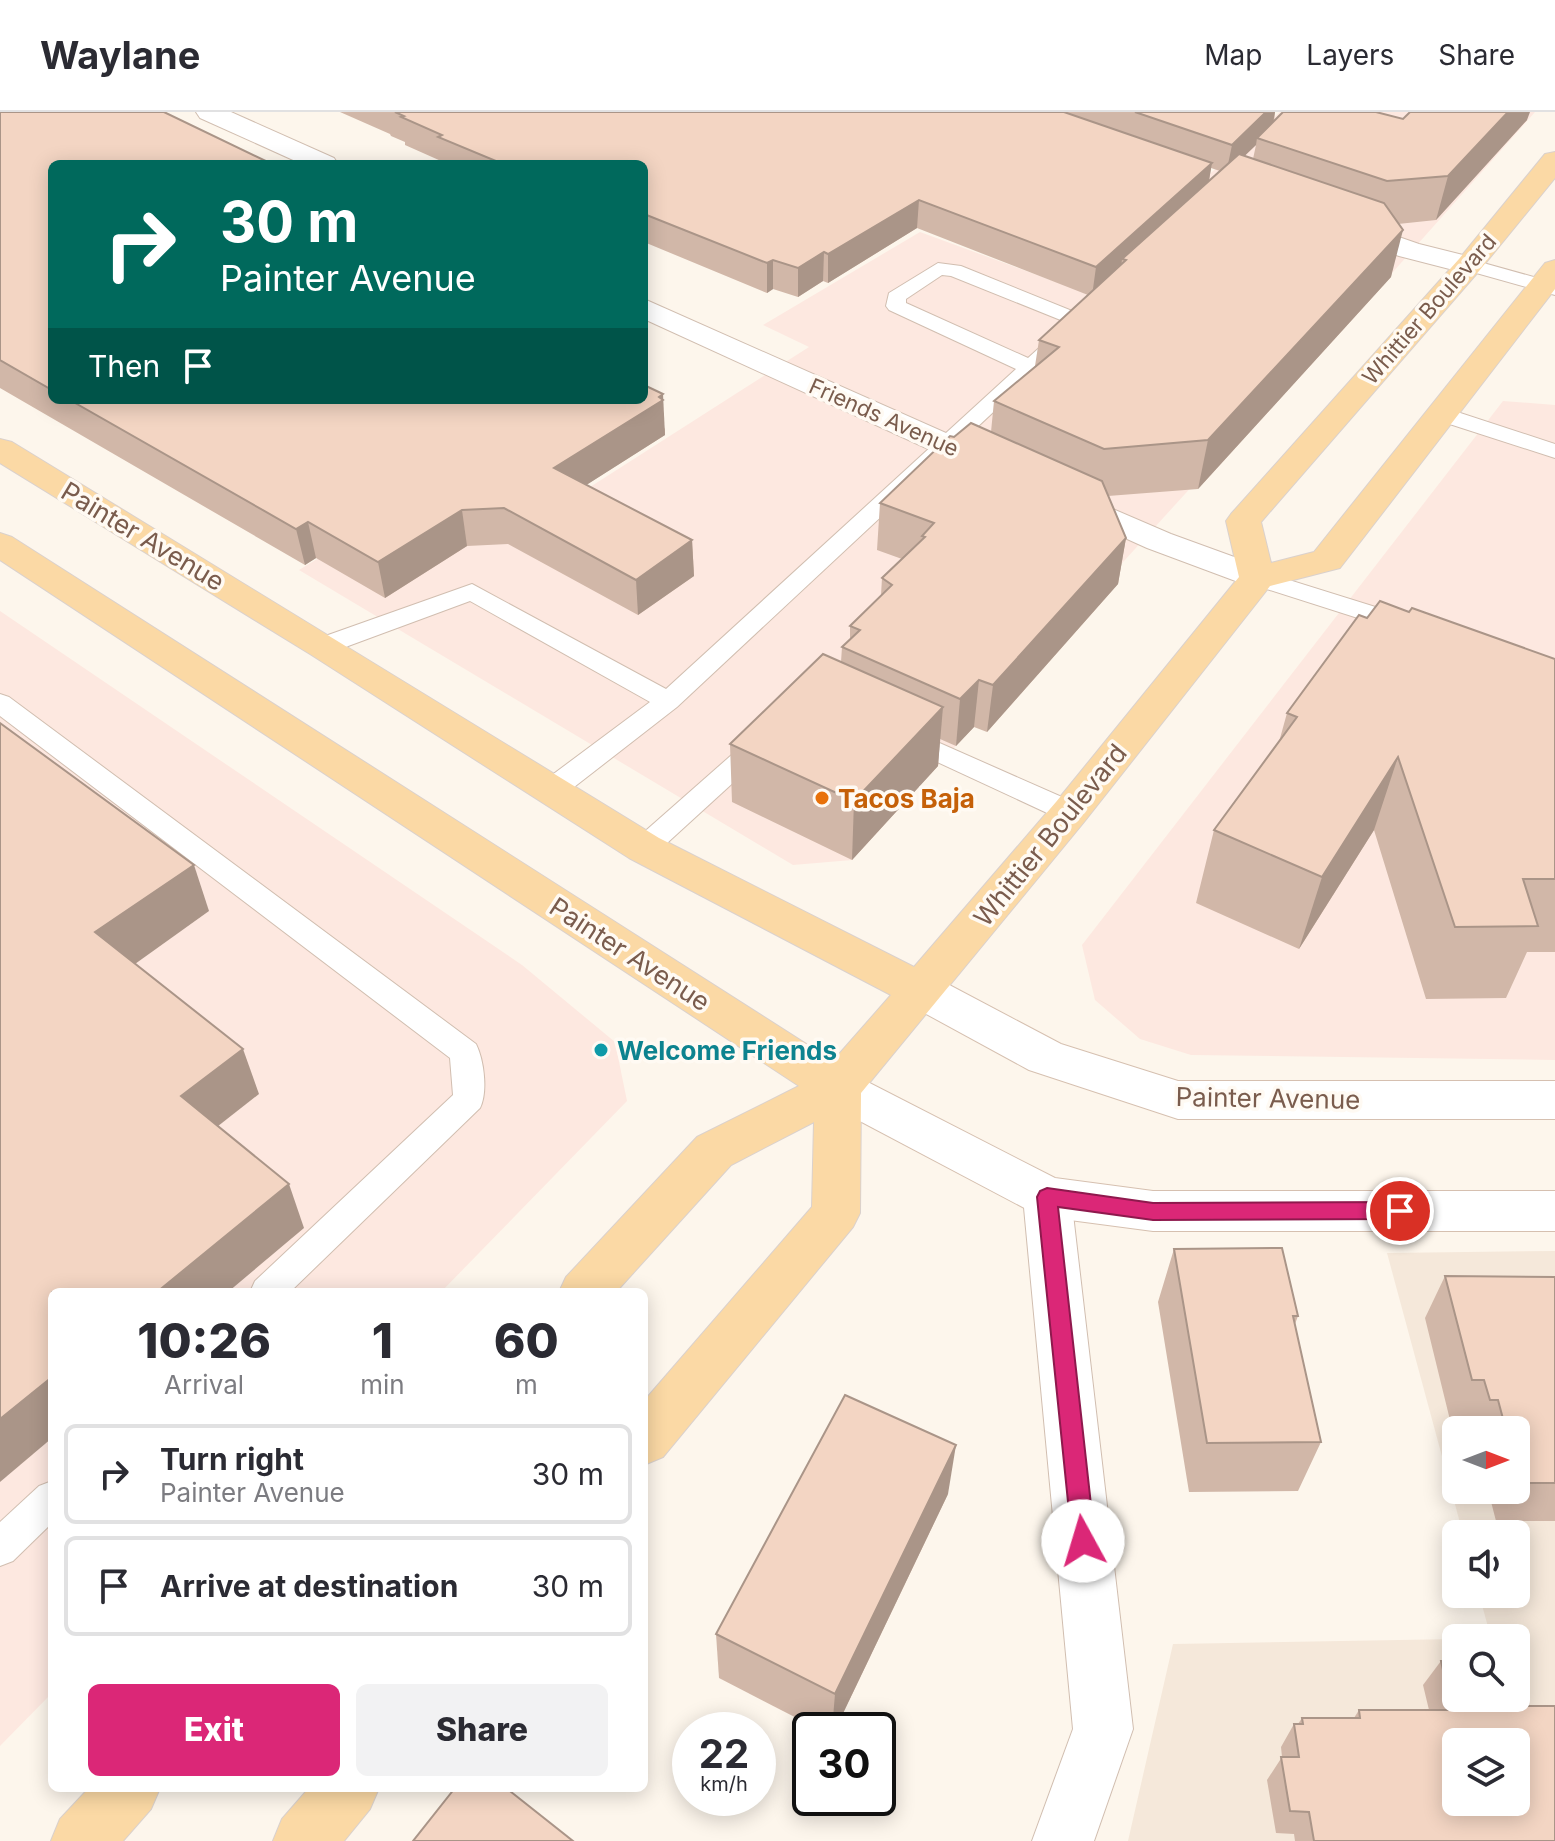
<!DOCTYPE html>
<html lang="en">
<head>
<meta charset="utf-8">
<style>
	body { margin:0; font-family:Inter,sans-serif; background:#f2f2f3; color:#2b2b33; height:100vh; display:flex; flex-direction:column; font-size:30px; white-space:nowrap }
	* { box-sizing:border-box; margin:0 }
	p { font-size:26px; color:#7c7c81 }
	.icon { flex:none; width:44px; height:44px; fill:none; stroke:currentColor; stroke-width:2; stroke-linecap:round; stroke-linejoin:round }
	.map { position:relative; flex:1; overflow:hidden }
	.details { position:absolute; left:48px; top:1176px; width:600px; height:504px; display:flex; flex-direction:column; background:#fff; border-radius:12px; box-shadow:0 4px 20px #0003 }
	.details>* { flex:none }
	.guide { position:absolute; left:48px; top:48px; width:600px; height:244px; border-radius:12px; box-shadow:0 4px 20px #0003; background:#00695c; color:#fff; overflow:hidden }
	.needle { width:52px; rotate:90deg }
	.fabs { position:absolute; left:1442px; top:1304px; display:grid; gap:16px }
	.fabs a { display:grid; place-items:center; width:88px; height:88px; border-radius:12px; background:#fff; box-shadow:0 4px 20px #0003; font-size:40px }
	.speed { position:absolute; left:672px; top:1600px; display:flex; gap:16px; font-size:40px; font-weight:700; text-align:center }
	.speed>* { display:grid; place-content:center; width:104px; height:104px; border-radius:50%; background:#fff; box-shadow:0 4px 20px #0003; line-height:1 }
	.speed small { font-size:20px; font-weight:400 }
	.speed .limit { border:4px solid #111; border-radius:12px; background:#fff; color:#111 }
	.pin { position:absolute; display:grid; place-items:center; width:68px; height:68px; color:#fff; margin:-34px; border:4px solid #fff; border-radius:50%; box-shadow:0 2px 8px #0007 }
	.me { position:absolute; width:88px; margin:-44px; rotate:354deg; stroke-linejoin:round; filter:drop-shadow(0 0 6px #0008) }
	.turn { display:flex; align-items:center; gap:28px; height:168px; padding:0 40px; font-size:36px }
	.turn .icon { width:104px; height:104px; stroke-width:2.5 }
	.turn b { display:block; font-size:56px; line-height:68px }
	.then { display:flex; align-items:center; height:76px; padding:0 40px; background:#0003; gap:16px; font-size:30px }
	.eta { display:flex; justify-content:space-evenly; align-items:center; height:136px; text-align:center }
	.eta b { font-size:48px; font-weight:800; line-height:56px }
	.cta { display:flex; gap:16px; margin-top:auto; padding:16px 40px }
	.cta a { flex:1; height:92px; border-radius:12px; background:#db2777; color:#fff; font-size:32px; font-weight:800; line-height:92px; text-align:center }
	.cta a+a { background:#f2f2f3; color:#2b2b33 }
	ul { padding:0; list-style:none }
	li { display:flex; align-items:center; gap:24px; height:100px; margin:0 16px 12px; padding:0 24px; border:4px solid #e1e1e2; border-radius:12px }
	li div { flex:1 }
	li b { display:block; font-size:30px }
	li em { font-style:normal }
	header { display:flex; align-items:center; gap:48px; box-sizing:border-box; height:112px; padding:0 40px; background:#fff; border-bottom:2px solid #e1e1e2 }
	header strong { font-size:38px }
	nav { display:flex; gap:44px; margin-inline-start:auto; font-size:28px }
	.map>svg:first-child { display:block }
	.residential { fill:#f5e8da; fill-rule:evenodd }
	.commercial { fill:#fde8e0 }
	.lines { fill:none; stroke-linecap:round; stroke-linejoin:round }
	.lane-casing { stroke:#d1beb0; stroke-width:2 }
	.street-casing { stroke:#d1beb0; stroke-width:2 }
	.secondary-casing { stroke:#d6c0b0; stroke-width:2 }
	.primary-casing { stroke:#dad1cd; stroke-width:2 }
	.lane { fill:#fff; fill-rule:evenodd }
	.street { fill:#fff; fill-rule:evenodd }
	.secondary { fill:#fff; fill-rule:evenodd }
	.primary { fill:#fbd9a5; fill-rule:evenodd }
	.wall { fill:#d1b7a8; fill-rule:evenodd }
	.shaded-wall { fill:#aa9588 }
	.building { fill:#f3d5c3; stroke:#aa9588; stroke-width:2; fill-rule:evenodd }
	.route { fill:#db2777; stroke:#8e194d; stroke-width:2 }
	.food-dot { fill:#e8710a; stroke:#fffaf3; stroke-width:3 }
	.culture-dot { fill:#0f9aa8; stroke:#fffaf3; stroke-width:3 }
	.labels { text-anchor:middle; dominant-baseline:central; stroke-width:7; stroke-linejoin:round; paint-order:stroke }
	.far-street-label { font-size:22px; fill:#7a5c4d; stroke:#fffaf3 }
	.street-label { font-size:26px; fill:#7a5c4d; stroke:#fffaf3 }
	.food-label { font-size:26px; font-weight:bold; fill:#c56008; stroke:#fffaf3; text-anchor:start }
	.culture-label { font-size:26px; font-weight:bold; fill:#0d838f; stroke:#fffaf3; text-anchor:start }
</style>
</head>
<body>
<header>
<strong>Waylane</strong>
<nav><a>Map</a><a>Layers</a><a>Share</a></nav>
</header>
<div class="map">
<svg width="1555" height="1729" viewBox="0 0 1555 1729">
	<rect width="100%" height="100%" fill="#fdf6ec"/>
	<path class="residential" d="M 1555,1139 L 1555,1729 L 1128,1729 L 1173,1532 L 1456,1527 L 1456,1586 L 1516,1586 L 1516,1526 L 1491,1526 L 1479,1482 L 1516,1482 L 1516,1422 L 1463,1422 L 1387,1141 ZM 1456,1318 L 1516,1318 L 1516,1378 L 1456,1378 ZM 1456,1630 L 1516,1630 L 1516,1690 L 1456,1690 Z"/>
	<g class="commercial">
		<path d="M 1280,0 L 1535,0 L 1361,196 L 1195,371 L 852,748 L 793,753 L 299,458 L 478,349 L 565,391 L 809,235 L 763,213 L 920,120 L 1078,178 Z"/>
		<path d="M 1503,289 L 1555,293 L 1555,948 L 1191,943 L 1140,927 L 1095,888 L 1082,833 Z"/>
		<path d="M 0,499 L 522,853 L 615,930 L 627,989 L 441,1180 L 52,1180 L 52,1581 L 0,1634 Z"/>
	</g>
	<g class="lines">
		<g class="lane-casing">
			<g id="lane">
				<path d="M 1469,147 L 1555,171 L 1555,183 L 1462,157 L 1459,153 L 1462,149 Z"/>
				<path d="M 938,151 L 961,154 L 1087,205 L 1090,209 L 1087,213 L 1073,213 L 951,164 L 942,163 L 906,187 L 906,191 L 1028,246 L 1059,218 L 1066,216 L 1077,222 L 677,595 L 560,686 L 550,688 L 540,686 L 536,679 L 540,672 L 650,590 L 470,489 L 332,540 L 314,540 L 310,534 L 314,528 L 472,472 L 666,577 L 1016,257 L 889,198 L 886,194 L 889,181 Z"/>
				<path d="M 1442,295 L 1555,332 L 1555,346 L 1434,307 L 1431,302 L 1434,297 Z"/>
				<path d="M 1257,458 L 1417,508 L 1421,514 L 1417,520 L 1408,522 L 1248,471 L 1245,466 L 1248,461 Z"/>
				<path d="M 0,582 L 9,585 L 476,932 C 484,948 488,980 480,996 L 290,1180 L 250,1180 L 255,1169 L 453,983 L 450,946 L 0,604 Z"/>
				<path d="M 901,614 L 1080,693 L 1084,700 L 1080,707 L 1070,710 L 1060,707 L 892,629 L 888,623 L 892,617 Z"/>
				<path d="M 761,622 L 770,625 L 774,631 L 770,637 L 654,743 L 644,746 L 634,743 L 630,736 L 634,729 L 752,625 Z"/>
				<path d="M 52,1369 L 52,1411 L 13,1449 L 0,1454 L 0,1410 L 39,1374 Z"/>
			</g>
		</g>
		<g class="street-casing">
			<g id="street">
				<path d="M 196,0 L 231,0 L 334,46 L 338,52 L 302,52 L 200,6 Z"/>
				<path d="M 1341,105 L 1419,132 L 1479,147 L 1484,153 L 1479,159 L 1469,162 L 1399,144 L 1331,120 L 1327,114 L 1331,108 Z"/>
				<path d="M 644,187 L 1009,349 L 1014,356 L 1009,363 L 997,366 L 985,363 L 644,207 Z"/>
				<path d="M 1064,376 L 1171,422 L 1270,458 L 1275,466 L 1270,474 L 1257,477 L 1147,436 L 1052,393 L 1047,386 L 1052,379 Z"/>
				<path d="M 1047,1065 L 1064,1071 L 1071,1085 L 1133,1617 L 1094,1729 L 1032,1729 L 1073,1617 L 1023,1085 L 1030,1071 Z"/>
			</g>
		</g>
		<g class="secondary-casing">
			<g id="secondary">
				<path d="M 922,862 L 938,867 L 1061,932 L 1178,969 L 1555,969 L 1555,1007 L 1178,1007 L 1029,958 L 906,891 L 900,879 L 906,867 Z"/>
				<path d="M 838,958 L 854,963 L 1055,1066 L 1153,1079 L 1555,1079 L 1555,1119 L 1153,1119 L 1047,1105 L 1030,1099 L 822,989 L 815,976 L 822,963 Z"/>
			</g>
		</g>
		<g class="primary-casing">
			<g id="primary">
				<path d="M 1555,40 L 1555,66 L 1479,159 L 1261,410 L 1271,451 L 1314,440 L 1545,151 L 1555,148 L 1555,177 L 1340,456 L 1270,474 L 1084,710 L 861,981 L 860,1101 L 853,1115 L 663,1345 L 644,1353 L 644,1289 L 812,1095 L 814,1010 L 731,1053 L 616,1180 L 559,1180 L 566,1165 L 697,1025 L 799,974 L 0,448 L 0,421 L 12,425 L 833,949 L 891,883 L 629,746 L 310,542 L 0,351 L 0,327 L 12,330 L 659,726 L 914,855 L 1056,690 L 1239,465 L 1226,409 L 1231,402 L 1459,147 L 1545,42 Z"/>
				<path d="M 89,1676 L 160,1676 L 151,1697 L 123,1729 L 51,1729 L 60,1707 Z"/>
				<path d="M 309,1676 L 379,1676 L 370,1697 L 344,1729 L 273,1729 L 282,1707 Z"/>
			</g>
		</g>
		<use href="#lane" class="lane"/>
		<use href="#street" class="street"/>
		<use href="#secondary" class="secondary"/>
		<use href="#primary" class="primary"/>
	</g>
	<g class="wall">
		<path d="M 0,0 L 52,52 L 52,288 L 644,288 L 665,317 L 665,323 L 586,373 L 692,428 L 694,464 L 638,503 L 508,432 L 467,434 L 385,486 L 316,446 L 305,453 L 0,276 Z"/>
		<path d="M 340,0 L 1275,0 L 1274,10 L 1403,7 L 1527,8 L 1436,108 L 1398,112 L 1391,165 L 1198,377 L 1108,384 L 1126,426 L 1118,472 L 987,620 L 974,615 L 956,634 L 940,627 L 938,654 L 852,748 L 732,690 L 730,632 L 841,550 L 842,535 L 850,528 L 850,514 L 881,483 L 882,466 L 902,447 L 877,438 L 880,391 L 954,325 L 991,320 L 994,289 L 1035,254 L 1039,228 L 1088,183 L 917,116 L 828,171 L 823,169 L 798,185 L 773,177 L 767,181 L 644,130 L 644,52 L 441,52 L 441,49 L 405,33 L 405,30 L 391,24 L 390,22 ZM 1256,33 L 1253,47 L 1244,44 ZM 1211,56 L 1220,59 L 1209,69 Z"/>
		<path d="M 1409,500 L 1555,547 L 1555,840 L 1527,840 L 1506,886 L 1426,887 L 1374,718 L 1299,837 L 1196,791 L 1214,718 L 1279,630 L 1287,601 L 1367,506 Z"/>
		<path d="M 1174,1137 L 1298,1204 L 1295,1212 L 1321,1330 L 1298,1379 L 1189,1380 L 1158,1190 Z"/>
		<path d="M 1445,1164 L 1555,1165 L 1555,1409 L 1496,1409 L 1488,1378 L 1516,1378 L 1516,1318 L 1464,1318 L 1461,1308 L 1450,1308 L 1425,1206 Z"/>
		<path d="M 948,1382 L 835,1618 L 820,1618 L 719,1566 L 716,1522 Z"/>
		<path d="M 1441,1549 L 1555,1729 L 1295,1729 L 1294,1722 L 1276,1721 L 1267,1668 L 1282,1645 L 1281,1635 L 1294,1612 L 1298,1612 L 1302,1606 L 1354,1606 L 1359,1598 L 1429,1598 L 1423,1573 Z"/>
	</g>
	<g class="shaded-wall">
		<path d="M 1260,0 L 1275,0 L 1272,17 L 1257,26 L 1256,33 L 1226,62 L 1232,33 Z"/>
		<path d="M 1508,0 L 1530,0 L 1527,8 L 1436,108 L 1448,64 Z"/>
		<path d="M 1212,51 L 1207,80 L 1126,148 L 1122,147 L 1121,158 L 1092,184 L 1096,155 Z"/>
		<path d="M 919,88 L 917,116 L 828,171 L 828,142 Z"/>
		<path d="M 1403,118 L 1391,165 L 1198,377 L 1208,328 Z"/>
		<path d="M 824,140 L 823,169 L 798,185 L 798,156 Z"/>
		<path d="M 773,148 L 773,177 L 767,181 L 767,151 Z"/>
		<path d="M 663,282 L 665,323 L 558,391 L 554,356 Z"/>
		<path d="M 462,398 L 467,434 L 385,486 L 378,450 Z"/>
		<path d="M 308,410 L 316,446 L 305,453 L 296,417 Z"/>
		<path d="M 1126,426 L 1118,472 L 987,620 L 993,573 Z"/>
		<path d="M 692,428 L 694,464 L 638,503 L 636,468 Z"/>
		<path d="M 979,568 L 974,615 L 956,634 L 960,587 Z"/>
		<path d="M 943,595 L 938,654 L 852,748 L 854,689 Z"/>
		<path d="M 1398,645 L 1374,718 L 1299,837 L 1322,765 Z"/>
		<path d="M 194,753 L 209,799 L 114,867 L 95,820 Z"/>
		<path d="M 243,937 L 259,982 L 199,1029 L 181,984 Z"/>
		<path d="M 289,1072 L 304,1116 L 228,1180 L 157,1180 Z"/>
		<path d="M 52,1265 L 52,1326 L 0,1370 L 0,1307 Z"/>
		<path d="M 956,1333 L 948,1382 L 835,1618 L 832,1618 L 835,1582 Z"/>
	</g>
	<g class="building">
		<path d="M 0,0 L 164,0 L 272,52 L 52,52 L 52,278 L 0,248 Z"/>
		<path d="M 395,0 L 1064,0 L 1212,51 L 1096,155 L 919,88 L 828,142 L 824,140 L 798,156 L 773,148 L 767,151 L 644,102 L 644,52 L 503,52 L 438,25 L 442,23 L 401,5 L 404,4 Z"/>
		<path d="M 1135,0 L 1266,0 L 1232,33 Z"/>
		<path d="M 1283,0 L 1376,0 L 1403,7 L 1410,0 L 1508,0 L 1448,64 L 1387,69 L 1257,26 Z"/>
		<path d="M 1239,42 L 1384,91 L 1403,118 L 1208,328 L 1104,337 L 994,289 L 1059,235 L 1039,228 L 1126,148 L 1122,147 Z"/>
		<path d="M 644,273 L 663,282 L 659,285 L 663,288 L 554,356 L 692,428 L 636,468 L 504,396 L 462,398 L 378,450 L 308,410 L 296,417 L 70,288 L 644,288 Z"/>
		<path d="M 971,311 L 1102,369 L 1126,426 L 993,573 L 979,568 L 960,587 L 842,535 L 860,518 L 850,514 L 892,473 L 882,466 L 925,425 L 922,424 L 934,411 L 880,391 L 950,324 L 954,325 Z"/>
		<path d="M 1380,489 L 1409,500 L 1412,496 L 1555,547 L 1555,767 L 1523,767 L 1538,814 L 1455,815 L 1398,645 L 1322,765 L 1214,718 L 1297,605 L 1287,601 L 1359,503 L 1367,506 Z"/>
		<path d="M 823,542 L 943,595 L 854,689 L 730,632 Z"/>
		<path d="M 0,611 L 194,753 L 95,820 L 243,937 L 181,984 L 289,1072 L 157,1180 L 52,1180 L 52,1265 L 0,1307 Z"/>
		<path d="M 1282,1136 L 1298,1204 L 1293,1204 L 1321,1330 L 1207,1331 L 1174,1137 Z"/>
		<path d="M 1445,1164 L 1555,1165 L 1555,1371 L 1521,1371 L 1516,1353 L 1516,1318 L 1506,1318 L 1498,1288 L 1490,1288 L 1484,1268 L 1472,1268 Z"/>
		<path d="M 845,1283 L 956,1333 L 835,1582 L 716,1522 Z"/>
		<path d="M 1441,1549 L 1456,1549 L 1456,1586 L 1516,1586 L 1517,1550 L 1528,1594 L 1555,1594 L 1555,1729 L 1314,1729 L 1309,1700 L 1290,1699 L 1281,1645 L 1299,1645 L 1294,1612 L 1303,1612 L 1302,1606 L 1360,1606 L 1359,1598 L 1452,1598 ZM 1456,1630 L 1516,1630 L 1516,1690 L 1456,1690 Z"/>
		<path d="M 455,1676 L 506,1676 L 573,1729 L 413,1729 Z"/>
	</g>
	<path class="route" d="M 1047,1076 L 1153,1091 L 1400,1090 L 1407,1093 L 1410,1099 L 1407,1105 L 1400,1107 L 1153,1108 L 1058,1095 L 1095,1429 L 1091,1437 L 1083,1440 L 1075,1437 L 1072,1429 L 1037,1085 L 1040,1079 Z"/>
	<circle class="food-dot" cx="822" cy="686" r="8"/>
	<circle class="culture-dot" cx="601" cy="938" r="8"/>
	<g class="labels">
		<g class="far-street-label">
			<text transform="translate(1429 197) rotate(-49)">Whittier Boulevard</text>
			<text transform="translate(884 305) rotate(24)">Friends Avenue</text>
		</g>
		<g class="street-label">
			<text transform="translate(143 424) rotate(31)">Painter Avenue</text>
			<text transform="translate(1050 723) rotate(-51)">Whittier Boulevard</text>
			<text transform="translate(630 842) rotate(33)">Painter Avenue</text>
			<text transform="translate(1268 986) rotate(1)">Painter Avenue</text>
		</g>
		<g class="food-label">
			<text x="838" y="686">Tacos Baja</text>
		</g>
		<g class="culture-label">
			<text x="617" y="938">Welcome Friends</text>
		</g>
	</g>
</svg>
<div class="fabs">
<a><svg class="needle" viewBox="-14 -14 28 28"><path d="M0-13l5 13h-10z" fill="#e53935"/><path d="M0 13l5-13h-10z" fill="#7c7c81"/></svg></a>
<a><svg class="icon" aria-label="sound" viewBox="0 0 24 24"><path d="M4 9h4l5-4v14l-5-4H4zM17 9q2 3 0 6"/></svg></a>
<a><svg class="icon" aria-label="search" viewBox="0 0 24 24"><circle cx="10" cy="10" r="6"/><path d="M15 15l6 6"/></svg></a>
<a><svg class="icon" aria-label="layers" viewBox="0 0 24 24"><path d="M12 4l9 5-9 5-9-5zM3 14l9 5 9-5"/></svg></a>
</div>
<div class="speed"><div>22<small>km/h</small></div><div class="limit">30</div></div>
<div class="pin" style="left:1400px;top:1099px;background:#d93025"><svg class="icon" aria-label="arrive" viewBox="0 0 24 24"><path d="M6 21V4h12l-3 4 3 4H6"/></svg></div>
<svg class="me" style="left:1083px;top:1429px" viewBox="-20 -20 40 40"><circle r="19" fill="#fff"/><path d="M0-13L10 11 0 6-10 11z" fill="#db2777"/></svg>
<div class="guide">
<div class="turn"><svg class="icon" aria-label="right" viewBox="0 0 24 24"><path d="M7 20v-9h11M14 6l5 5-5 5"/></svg><div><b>30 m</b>Painter Avenue</div></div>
<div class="then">Then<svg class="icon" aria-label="arrive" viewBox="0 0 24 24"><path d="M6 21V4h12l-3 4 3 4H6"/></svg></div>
</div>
<section class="details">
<div class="eta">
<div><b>10:26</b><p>Arrival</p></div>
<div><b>1</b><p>min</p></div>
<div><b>60</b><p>m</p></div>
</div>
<ul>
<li><svg class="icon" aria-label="right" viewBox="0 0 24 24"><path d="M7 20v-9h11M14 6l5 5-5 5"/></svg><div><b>Turn right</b><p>Painter Avenue</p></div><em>30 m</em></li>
<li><svg class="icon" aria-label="arrive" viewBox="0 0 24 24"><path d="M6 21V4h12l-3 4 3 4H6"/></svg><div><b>Arrive at destination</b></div><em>30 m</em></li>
</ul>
<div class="cta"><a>Exit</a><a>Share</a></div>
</section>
</div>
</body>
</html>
